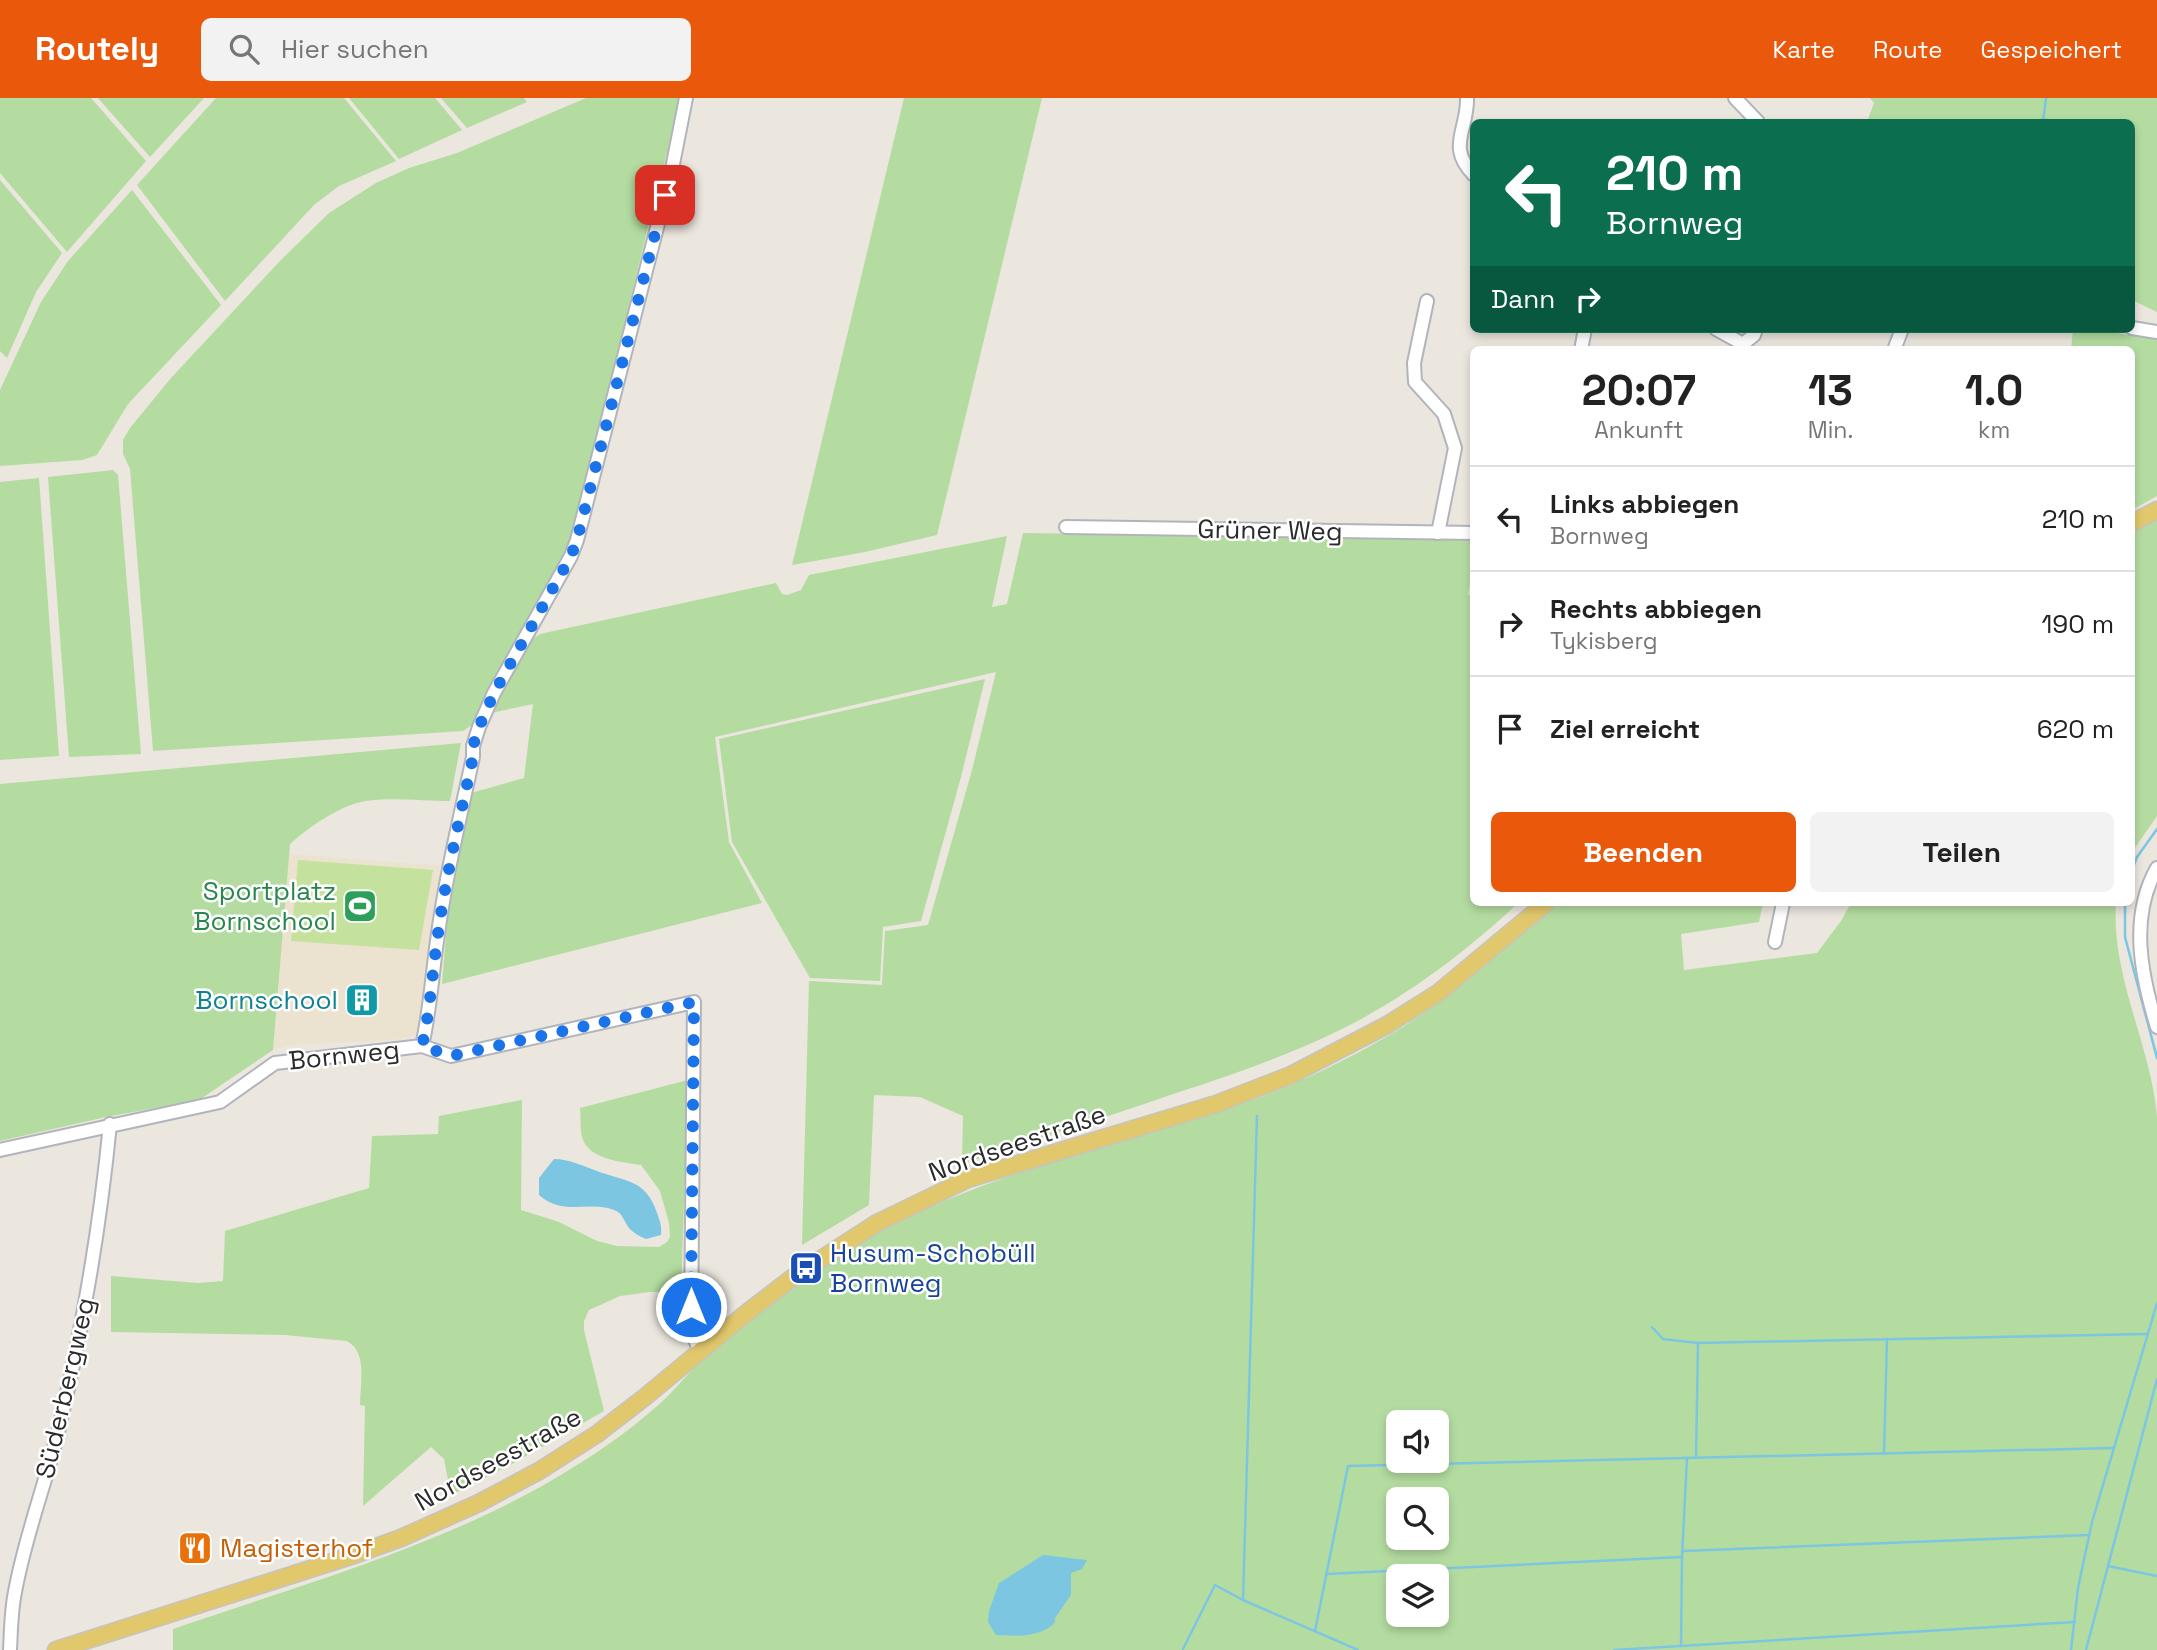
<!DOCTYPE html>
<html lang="de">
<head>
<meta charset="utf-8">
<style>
	body { margin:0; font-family:"Space Grotesk",sans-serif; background:#f2f2f2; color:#222; height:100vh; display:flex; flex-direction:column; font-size:26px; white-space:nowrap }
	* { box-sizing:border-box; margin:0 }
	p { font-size:23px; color:#767676 }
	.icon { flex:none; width:38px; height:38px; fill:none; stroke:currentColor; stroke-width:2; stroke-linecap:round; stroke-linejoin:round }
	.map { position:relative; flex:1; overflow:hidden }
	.details { position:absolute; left:1470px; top:248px; width:665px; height:560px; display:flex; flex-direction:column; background:#fff; border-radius:10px; box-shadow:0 4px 10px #0003 }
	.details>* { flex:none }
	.top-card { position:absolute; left:1470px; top:21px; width:665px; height:214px; border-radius:10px; box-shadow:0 4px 10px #0003; background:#0b6e4f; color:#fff; overflow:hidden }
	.controls { position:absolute; left:1386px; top:1312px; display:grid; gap:14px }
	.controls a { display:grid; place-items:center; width:63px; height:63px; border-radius:10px; background:#fff; box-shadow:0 4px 10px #0003; font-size:35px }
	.pin { position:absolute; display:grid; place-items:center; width:60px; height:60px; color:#fff; margin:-30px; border-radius:14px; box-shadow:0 4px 10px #0006 }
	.me { position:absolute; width:77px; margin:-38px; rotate:0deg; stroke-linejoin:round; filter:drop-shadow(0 0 5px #0008) }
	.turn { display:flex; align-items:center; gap:24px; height:147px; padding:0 21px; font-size:32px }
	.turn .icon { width:91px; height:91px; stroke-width:2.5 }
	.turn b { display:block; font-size:49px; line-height:60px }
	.then { display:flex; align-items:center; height:66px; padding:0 21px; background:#0003; gap:14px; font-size:26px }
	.eta { display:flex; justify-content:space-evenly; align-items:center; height:119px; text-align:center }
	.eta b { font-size:42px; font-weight:600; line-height:49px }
	.action { display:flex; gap:14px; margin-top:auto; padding:14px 21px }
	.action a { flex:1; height:80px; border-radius:10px; background:#ea580c; color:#fff; font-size:28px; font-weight:600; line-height:80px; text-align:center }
	.action a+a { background:#f2f2f2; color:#222 }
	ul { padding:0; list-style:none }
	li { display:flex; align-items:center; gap:21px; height:105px; padding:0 21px; border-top:2px solid #e0e0e0 }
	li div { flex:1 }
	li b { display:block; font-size:26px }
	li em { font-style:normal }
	header { display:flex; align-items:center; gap:42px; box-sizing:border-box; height:98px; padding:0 35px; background:#ea580c; color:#fff }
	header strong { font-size:33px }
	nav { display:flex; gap:38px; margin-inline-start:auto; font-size:24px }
	.search { width:490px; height:63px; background:#f2f2f2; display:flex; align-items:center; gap:18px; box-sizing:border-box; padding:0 24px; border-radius:10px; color:#767676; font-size:26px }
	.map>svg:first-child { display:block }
	.education { fill:#ebe2d0 }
	.green { fill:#b4dca1; fill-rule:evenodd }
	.pitch { fill:#c4e29e }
	.water { fill:#7cc6e2 }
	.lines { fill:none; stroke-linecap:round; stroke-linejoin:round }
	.stream { stroke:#7cc6e2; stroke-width:2.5 }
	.minor-casing { stroke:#b2b4bd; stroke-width:16 }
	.major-casing { stroke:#c4c4c4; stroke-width:19 }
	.minor { stroke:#fff; stroke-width:12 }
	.major { stroke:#e2c86c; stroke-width:16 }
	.route { stroke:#1a73e8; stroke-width:12; stroke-dasharray:0 21.6 }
	.labels { text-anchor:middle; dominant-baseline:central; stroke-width:5; stroke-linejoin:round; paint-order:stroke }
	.street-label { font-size:26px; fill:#2b2b2b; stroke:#fff }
	.leisure-label { font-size:26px; fill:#27864d; stroke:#fff; text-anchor:end }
	.culture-label { font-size:26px; fill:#0d838f; stroke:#fff; text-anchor:end }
	.transit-label { font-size:26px; fill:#164399; stroke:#fff; text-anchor:start }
	.food-label { font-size:26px; fill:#c56008; stroke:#fff; text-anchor:start }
</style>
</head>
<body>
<header>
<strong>Routely</strong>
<div class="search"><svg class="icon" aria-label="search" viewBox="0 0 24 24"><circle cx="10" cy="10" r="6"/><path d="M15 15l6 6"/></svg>Hier suchen</div>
<nav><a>Karte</a><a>Route</a><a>Gespeichert</a></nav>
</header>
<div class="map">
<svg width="2157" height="1552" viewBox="0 0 2157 1552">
	<rect width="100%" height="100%" fill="#ebe6de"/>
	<path class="education" d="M 289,756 L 441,768 L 426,911 L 422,930 L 417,938 L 392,942 L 290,947 L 273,952 Z"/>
	<g class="green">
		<path d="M 0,0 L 91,0 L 146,63 L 67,154 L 0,75 Z"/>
		<path d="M 98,0 L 204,0 L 150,59 Z"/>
		<path d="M 216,0 L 344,0 L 396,63 L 339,88 L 314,107 L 225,203 L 137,87 Z"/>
		<path d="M 349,0 L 435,0 L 462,32 L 399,61 Z"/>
		<path d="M 441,0 L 524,0 L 527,4 L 467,30 Z"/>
		<path d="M 586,0 L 682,0 L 655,100 L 574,436 L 566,457 L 537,503 L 485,599 L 475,625 L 463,633 L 153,653 L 130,371 L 123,356 L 123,342 L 130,330 L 171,280 L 279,164 L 329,115 L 376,85 L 409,70 L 457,55 Z"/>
		<path d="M 904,0 L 1042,0 L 937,437 L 865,454 L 792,467 Z"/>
		<path d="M 1870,0 L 2157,0 L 2157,214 L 2132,202 L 2132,24 L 1867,24 L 1874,5 Z"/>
		<path d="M 0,82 L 62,155 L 36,194 L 7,260 L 0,253 Z"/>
		<path d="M 132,92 L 221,207 L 128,306 L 97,357 L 82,362 L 0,368 L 0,292 L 41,204 L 68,163 Z"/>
		<path d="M 2073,231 L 2090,231 L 2157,241 L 2157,398 L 2132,412 L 2132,252 L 2071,252 Z"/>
		<path d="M 113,372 L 118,377 L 141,656 L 69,659 L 48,379 Z"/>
		<path d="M 39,380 L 59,658 L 0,662 L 0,384 Z"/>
		<path d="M 2157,422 L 2157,718 L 2132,754 L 2132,435 Z"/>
		<path d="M 1023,435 L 1473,441 L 1473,468 L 1468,497 L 1474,498 L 1474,805 L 1518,805 C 1466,854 1406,899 1342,931 C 1289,957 1234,976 1179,994 C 1107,1019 1035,1042 962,1066 L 963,1018 L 920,999 L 874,997 L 869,1107 L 802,1147 L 809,883 L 882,887 L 885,833 L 928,827 L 972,672 L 996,574 L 715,639 L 729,744 L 762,805 L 442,886 L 448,812 L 471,695 L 524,680 L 533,606 L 491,615 L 531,542 L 540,536 L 776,485 L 782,496 L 787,497 L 801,492 L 809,477 L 1007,438 L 992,509 L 1007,506 Z"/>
		<path d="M 985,581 L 961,679 L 921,823 L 883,829 L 880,883 L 810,880 L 732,744 L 719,641 Z"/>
		<path d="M 461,645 L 450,703 C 426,703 388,699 366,703 C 340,707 309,729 290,746 L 273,952 L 199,1002 L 106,1019 L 0,1043 L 0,686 Z"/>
		<path d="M 1555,805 L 1763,805 L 1759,824 L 1681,836 L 1684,872 L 1817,855 L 1841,823 L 1851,805 L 2116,805 C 2111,879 2151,947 2157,1019 L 2157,1552 L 173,1552 L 173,1531 C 306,1485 459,1443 577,1367 C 608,1348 639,1325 666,1300 C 675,1291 683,1281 693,1271 C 749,1219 817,1166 885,1131 C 967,1088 1057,1062 1145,1036 C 1196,1021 1247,1006 1295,985 C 1347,962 1402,933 1447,898 C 1484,869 1519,836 1555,805 ZM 1398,1325 L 1437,1325 L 1437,1363 L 1398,1363 ZM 1398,1402 L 1437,1402 L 1437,1440 L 1398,1440 ZM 1398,1479 L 1437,1479 L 1437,1517 L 1398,1517 Z"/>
		<path d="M 688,982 L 681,1194 L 650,1194 L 620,1198 L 589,1212 L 584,1223 L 584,1232 L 604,1313 L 512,1366 L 451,1397 L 444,1361 L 431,1349 L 363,1408 L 365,1308 L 360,1307 C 360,1286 368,1254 347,1243 L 285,1237 L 111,1234 L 111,1178 L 198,1185 L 223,1183 L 225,1133 L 369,1090 L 372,1038 L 438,1036 L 439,1018 L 522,1002 L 521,1112 L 559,1124 L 597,1143 L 617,1148 L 659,1149 L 667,1144 L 670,1139 L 669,1125 L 660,1093 L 641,1067 C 623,1064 588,1062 582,1039 C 580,1030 581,1019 580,1010 Z"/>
	</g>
	<path class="pitch" d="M 298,762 L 433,772 L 419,852 L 291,843 Z"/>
	<g class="water">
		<path d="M 554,1061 C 569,1061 583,1068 597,1073 C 626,1084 646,1081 657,1115 C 660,1123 662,1129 661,1137 L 646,1141 C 641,1139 635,1136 631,1132 C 624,1126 624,1115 614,1112 C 589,1102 564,1119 539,1097 L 539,1080 Z"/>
		<path d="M 1043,1457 L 1087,1462 L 1082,1471 L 1071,1475 L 1071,1497 L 1055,1520 L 1055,1524 C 1042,1540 1014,1538 996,1537 L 988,1524 L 989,1513 L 999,1485 Z"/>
	</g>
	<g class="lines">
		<g class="stream">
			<path d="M 2043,24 L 2046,0"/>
			<path d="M 2132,772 L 2137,759 L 2157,731"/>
			<path d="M 2125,805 L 2125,839 L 2157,960"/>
			<path d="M 1652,1229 L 1663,1241 L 1698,1245 L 2148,1236"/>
			<path d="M 1884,1355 L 1887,1241"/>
			<path d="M 1696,1360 L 1698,1245"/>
			<path d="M 1683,1453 L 2089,1437"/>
			<path d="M 2108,1468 L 2157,1478"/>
			<path d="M 1326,1476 L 1682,1459"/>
			<path d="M 1243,1502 L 1257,1018"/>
			<path d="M 1315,1533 L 1348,1368 L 2113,1350"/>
			<path d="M 1681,1548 L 1682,1459 L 1687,1360"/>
			<path d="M 1183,1551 L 1215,1487 L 1243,1502 L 1358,1552"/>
			<path d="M 1614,1552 L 2075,1524"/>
			<path d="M 2071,1552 L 2078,1490 L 2092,1424 L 2157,1205"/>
			<path d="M 2086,1552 L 2157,1281"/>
		</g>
		<g class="minor-casing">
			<g id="minor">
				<path d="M 1467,0 C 1468,32 1446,49 1474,77"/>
				<path d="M 1735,0 L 1758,24"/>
				<path d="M 1427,203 L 1414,265 L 1415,284 L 1444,316 L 1455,350 L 1438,435"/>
				<path d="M 2132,230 L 2157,234"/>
				<path d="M 1716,231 L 1743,246 L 1754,237 L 1756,231"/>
				<path d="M 1581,252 L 1585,231"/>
				<path d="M 1894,252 L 1902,231"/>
				<path d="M 1066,429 L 1474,435"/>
				<path d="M 2157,770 C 2129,819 2141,877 2157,929"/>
				<path d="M 1775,844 L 1783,805"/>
				<path d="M 422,948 C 430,913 432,878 437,843 C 445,781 460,720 473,659 L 473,648 L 479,629 L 494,595 L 571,458 L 577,442 L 672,71 L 686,0"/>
				<path d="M 0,1052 L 220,1004 L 275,965 L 422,948 L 451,958 L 694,904 L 691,1231 L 700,1254"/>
				<path d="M 10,1552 C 11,1533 11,1513 15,1494 C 25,1438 46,1385 59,1330 C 83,1229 100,1129 110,1026"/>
			</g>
		</g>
		<g class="major-casing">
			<g id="major">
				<path d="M 2132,425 L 2157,412"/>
				<path d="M 56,1552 L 351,1458 L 401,1440 L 479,1405 L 539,1373 L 597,1336 L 645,1299 L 744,1217 L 792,1180 L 877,1125 L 968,1081 L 1216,1006 L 1291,977 L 1387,927 L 1438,895 L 1546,805"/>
			</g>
		</g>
		<use href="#minor" class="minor"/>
		<use href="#major" class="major"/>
	</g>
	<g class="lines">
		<path class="route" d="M 665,97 L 577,442 L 571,458 L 494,595 L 479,629 L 473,648 L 473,659 C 460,720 445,781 437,843 C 432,878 430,913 422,948 L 451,958 L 694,904 L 691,1209"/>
	</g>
	<defs>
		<g id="stadium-square" transform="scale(1.75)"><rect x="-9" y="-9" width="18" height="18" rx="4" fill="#2e9e5b" stroke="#fff"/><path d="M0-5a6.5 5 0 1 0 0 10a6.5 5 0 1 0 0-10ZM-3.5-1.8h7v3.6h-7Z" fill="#fff"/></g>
		<g id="building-square" transform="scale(1.75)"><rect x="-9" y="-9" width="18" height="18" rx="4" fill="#0f9aa8" stroke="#fff"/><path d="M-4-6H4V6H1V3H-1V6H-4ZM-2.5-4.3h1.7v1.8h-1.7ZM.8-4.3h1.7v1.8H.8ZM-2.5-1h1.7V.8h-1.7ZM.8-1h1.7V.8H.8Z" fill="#fff"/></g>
		<g id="bus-square" transform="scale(1.75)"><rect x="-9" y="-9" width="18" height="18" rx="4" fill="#1a4fb4" stroke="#fff"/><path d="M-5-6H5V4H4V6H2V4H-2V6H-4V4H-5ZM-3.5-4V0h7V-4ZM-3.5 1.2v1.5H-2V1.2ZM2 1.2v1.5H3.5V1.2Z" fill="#fff"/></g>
		<g id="restaurant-square" transform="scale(1.75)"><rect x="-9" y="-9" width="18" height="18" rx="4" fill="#e8710a" stroke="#fff"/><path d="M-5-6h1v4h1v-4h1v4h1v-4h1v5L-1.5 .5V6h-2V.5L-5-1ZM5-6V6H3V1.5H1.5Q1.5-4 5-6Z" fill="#fff"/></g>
	</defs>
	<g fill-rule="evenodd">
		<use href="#stadium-square" x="360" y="808"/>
		<use href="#building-square" x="362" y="902"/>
		<use href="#bus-square" x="806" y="1170"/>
		<use href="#restaurant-square" x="195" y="1450"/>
	</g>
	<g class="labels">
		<g class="street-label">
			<text transform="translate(1270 432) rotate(1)">Grüner Weg</text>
			<text transform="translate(344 957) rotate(-6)">Bornweg</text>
			<text transform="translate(1017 1045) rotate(-19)">Nordseestraße</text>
			<text transform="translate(65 1290) rotate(-77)">Süderbergweg</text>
			<text transform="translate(498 1361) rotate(-29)">Nordseestraße</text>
		</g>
		<g class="leisure-label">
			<text x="336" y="793">Sportplatz<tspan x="336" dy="30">Bornschool</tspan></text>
		</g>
		<g class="culture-label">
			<text x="338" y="902">Bornschool</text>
		</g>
		<g class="transit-label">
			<text x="830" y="1155">Husum-Schobüll<tspan x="830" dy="30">Bornweg</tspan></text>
		</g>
		<g class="food-label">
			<text x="220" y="1450">Magisterhof</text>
		</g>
	</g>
</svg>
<div class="controls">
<a><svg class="icon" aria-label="sound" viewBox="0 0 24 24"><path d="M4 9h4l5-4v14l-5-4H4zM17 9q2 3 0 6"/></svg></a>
<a><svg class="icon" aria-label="search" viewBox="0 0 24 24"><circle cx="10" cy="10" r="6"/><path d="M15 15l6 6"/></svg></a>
<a><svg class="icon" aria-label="layers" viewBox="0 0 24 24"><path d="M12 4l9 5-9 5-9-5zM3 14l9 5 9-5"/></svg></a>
</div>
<div class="pin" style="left:665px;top:97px;background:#d93025"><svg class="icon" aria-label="arrive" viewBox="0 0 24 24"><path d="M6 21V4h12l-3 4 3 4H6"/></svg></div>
<svg class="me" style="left:691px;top:1209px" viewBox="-20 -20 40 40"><circle r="17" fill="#1a73e8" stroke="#fff" stroke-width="3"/><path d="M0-11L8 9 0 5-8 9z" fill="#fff"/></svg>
<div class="top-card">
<div class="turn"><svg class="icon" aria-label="left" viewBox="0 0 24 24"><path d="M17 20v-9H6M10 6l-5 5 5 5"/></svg><div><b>210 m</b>Bornweg</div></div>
<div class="then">Dann<svg class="icon" aria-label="right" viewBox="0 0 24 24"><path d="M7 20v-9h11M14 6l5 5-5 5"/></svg></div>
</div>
<section class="details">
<div class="eta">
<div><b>20:07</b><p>Ankunft</p></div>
<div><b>13</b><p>Min.</p></div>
<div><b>1.0</b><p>km</p></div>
</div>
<ul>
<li><svg class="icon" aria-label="left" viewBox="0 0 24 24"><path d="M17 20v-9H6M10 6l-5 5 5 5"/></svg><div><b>Links abbiegen</b><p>Bornweg</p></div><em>210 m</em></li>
<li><svg class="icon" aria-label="right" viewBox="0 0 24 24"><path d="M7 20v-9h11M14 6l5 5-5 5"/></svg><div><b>Rechts abbiegen</b><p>Tykisberg</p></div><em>190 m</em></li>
<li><svg class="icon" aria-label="arrive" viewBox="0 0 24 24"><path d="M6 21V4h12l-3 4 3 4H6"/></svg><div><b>Ziel erreicht</b></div><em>620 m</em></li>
</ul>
<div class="action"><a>Beenden</a><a>Teilen</a></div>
</section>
</div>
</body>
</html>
